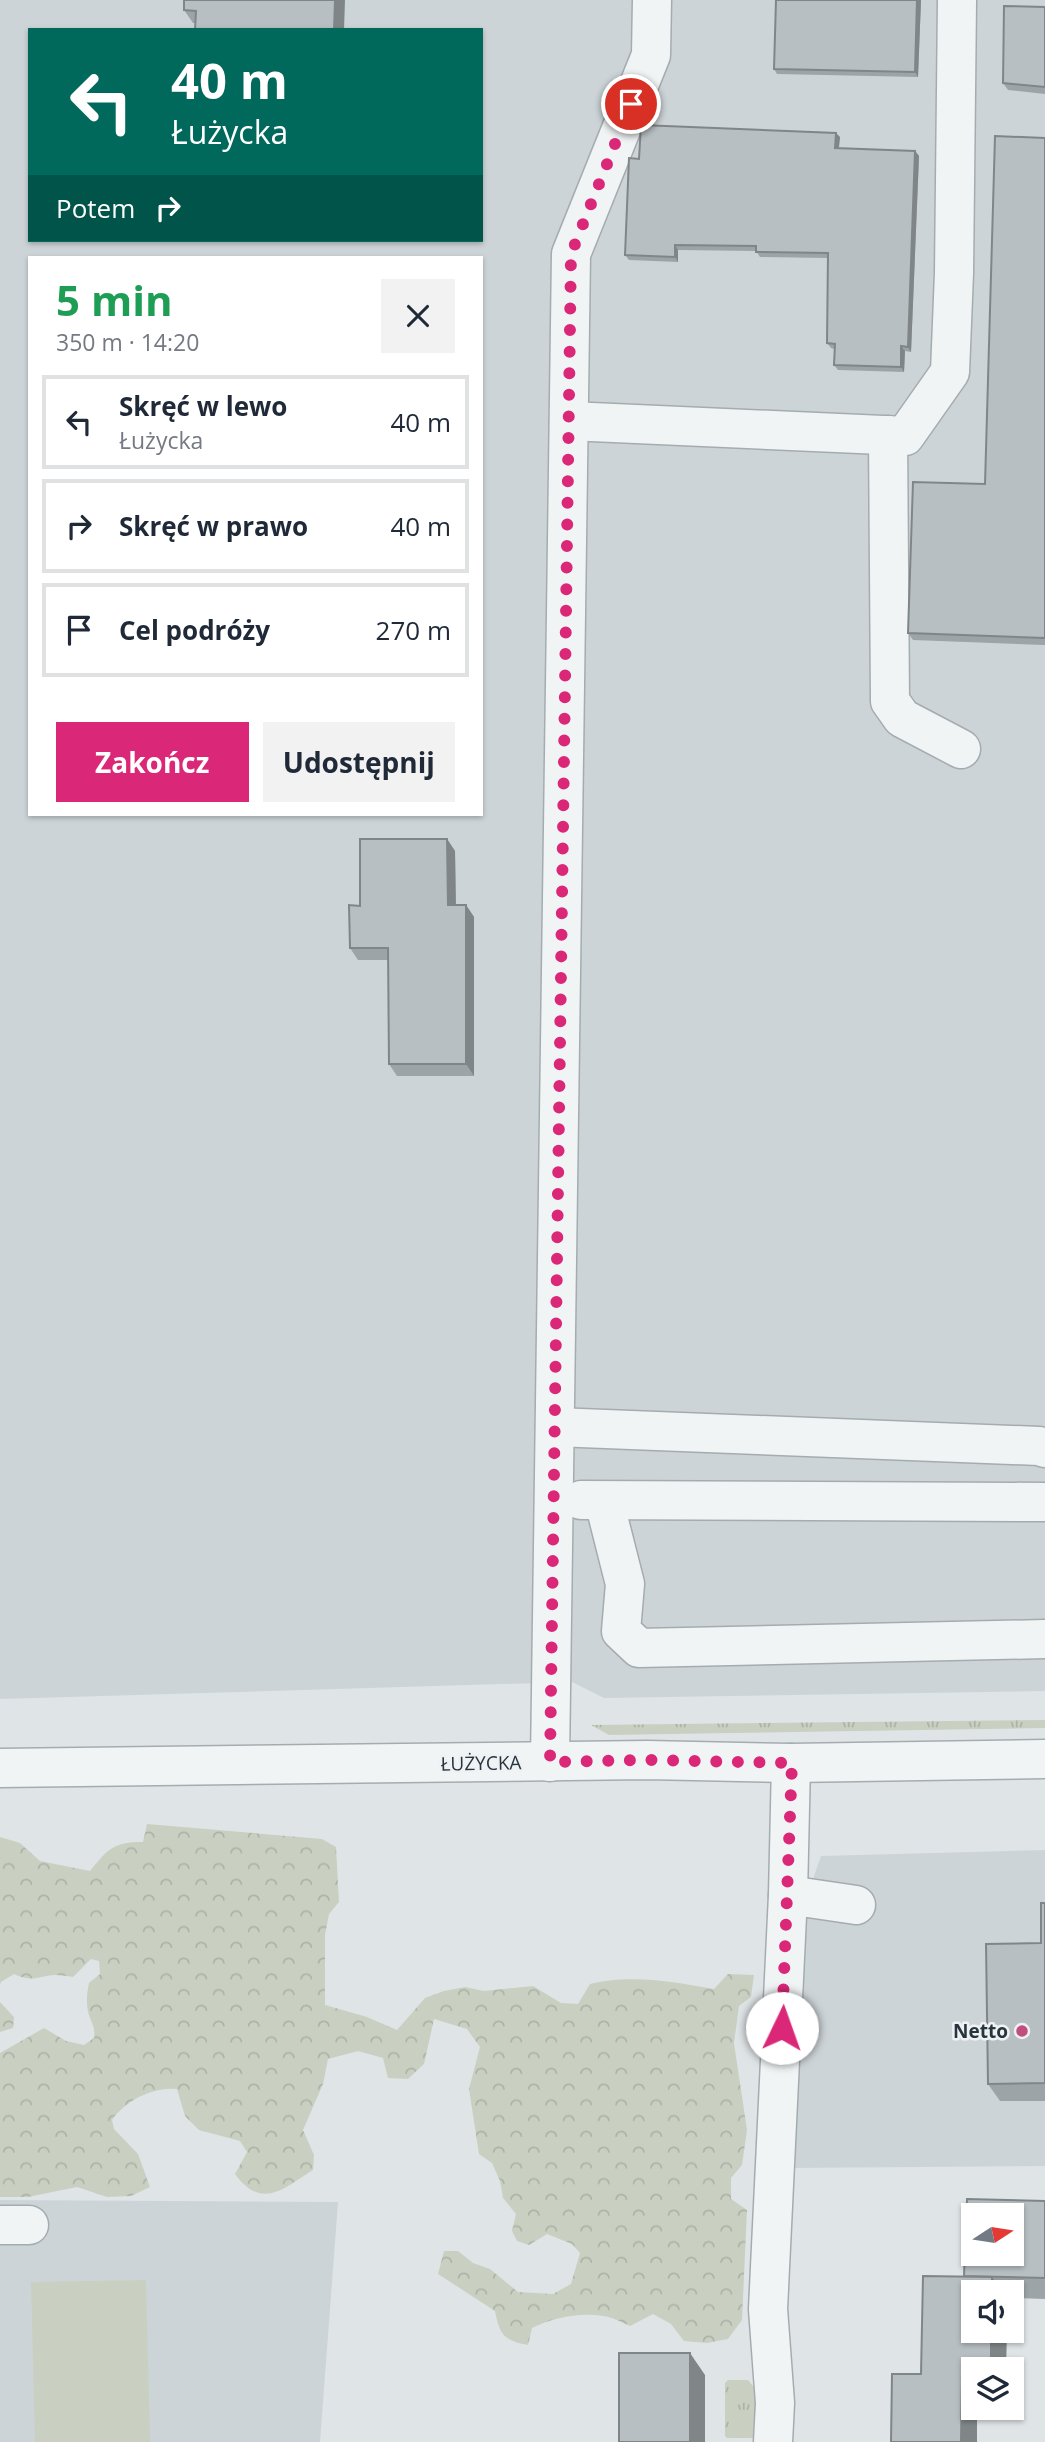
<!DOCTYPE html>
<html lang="pl">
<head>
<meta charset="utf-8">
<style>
	body { margin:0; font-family:"Open Sans",sans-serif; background:#f2f2f3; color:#1f2937; height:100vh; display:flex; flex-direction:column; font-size:26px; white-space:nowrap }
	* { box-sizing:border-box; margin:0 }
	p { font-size:23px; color:#747a83 }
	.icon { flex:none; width:38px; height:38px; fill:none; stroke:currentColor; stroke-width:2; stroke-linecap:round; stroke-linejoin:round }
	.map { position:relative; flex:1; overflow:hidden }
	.drawer { position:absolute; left:28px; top:256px; width:455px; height:560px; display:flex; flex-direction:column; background:#fff; border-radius:0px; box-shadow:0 2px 5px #0004 }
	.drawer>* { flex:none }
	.top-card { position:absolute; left:28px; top:28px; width:455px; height:214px; border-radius:0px; box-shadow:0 2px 5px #0004; background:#00695c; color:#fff; overflow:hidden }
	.needle { width:46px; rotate:78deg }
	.fabs { position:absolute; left:961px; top:2203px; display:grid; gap:14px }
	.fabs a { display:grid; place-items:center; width:63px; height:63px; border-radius:0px; background:#fff; box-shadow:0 2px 5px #0004; font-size:35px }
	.pin { position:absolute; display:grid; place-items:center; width:60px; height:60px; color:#fff; margin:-30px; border:4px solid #fff; border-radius:50%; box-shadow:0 2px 7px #0007 }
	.me { position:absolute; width:77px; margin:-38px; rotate:3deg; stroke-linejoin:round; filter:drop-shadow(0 0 5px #0008) }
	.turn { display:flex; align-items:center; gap:24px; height:147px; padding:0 28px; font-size:32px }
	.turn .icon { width:91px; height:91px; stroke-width:2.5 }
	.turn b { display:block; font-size:49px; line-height:60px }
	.then { display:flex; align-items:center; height:66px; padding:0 28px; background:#0003; gap:14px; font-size:26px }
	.round { display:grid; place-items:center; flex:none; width:74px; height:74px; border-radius:0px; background:#f2f2f3 }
	.head { display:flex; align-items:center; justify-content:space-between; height:119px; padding:0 28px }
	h1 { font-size:42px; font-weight:700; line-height:52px; color:#1e9e55 }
	.button { display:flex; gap:14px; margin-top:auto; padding:14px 28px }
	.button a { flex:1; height:80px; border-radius:0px; background:#db2777; color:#fff; font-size:28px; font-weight:700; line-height:80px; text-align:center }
	.button a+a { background:#f2f2f3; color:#1f2937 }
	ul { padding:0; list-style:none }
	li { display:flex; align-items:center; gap:21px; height:94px; margin:0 14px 10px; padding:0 14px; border:4px solid #e0e1e3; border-radius:0px }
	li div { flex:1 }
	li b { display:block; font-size:26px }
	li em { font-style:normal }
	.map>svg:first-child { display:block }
	.built { fill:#cdd4d8; fill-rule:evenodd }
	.grass { fill:url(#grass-tufts) }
	.forest { fill:url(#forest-crowns) }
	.pitch { fill:#c9d0c1 }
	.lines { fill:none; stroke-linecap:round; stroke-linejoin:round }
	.minor-casing { stroke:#a5acb0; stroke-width:41 }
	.minor { stroke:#f1f4f5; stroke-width:38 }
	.wall { fill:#9da4a8 }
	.shaded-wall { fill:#808688 }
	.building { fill:#b7bfc3; stroke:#808688; stroke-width:2; fill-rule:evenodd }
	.route { stroke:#db2777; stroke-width:12; stroke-dasharray:0 21.6 }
	.poi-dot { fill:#c14e7e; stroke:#eef2f5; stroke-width:2.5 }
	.labels { text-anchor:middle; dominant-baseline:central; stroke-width:5; stroke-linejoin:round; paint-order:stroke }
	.street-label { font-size:19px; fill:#29353c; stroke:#eef2f5 }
	.poi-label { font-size:19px; font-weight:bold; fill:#29353c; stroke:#eef2f5; text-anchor:end }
</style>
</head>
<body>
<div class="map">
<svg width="1045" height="2442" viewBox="0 0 1045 2442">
	<defs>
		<pattern id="grass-tufts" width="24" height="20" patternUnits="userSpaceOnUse" patternTransform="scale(1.75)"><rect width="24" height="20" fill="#c9d0c1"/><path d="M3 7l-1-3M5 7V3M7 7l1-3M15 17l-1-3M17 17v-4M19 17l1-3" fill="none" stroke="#adb3a7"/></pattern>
		<pattern id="forest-crowns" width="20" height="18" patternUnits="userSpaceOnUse" patternTransform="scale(1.75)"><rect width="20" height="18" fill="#c9d0c1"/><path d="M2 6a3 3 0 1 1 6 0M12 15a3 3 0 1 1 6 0" fill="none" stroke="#adb3a7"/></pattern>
	</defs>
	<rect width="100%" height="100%" fill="#dfe4e7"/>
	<g class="built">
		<path d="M 0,0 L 1045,0 L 1045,1691 L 604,1698 L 572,1682 L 0,1699 ZM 30,30 L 481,30 L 481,240 L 30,240 ZM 30,257 L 481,257 L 481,814 L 30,814 Z"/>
		<path d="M 1045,1850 L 1045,2166 L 786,2168 L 795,1930 L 821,1856 Z"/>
		<path d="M 0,2200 L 338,2202 L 320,2442 L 0,2442 Z"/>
	</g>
	<g class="grass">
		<path d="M 1045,1720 L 1045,1728 L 609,1735 L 591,1725 Z"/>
		<path d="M 728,2380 L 748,2380 L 758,2392 L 756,2438 L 727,2438 L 725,2436 L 725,2383 Z"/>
	</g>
	<g class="forest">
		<path d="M 147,1824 L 322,1839 L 336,1847 L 339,1902 L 329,1914 L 325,1935 L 325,2005 L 367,2017 L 397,2030 L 425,1998 L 444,1991 L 465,1987 L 484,1991 L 533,1986 L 561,2003 L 578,2004 L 590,1984 C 631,1974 673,1982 714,1989 L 728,1974 L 754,1975 L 751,1997 L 739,2006 L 734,2043 L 747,2130 L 742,2165 L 731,2178 L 731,2199 L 747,2210 L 742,2320 L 728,2339 L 707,2343 L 684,2341 L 671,2324 L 653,2314 L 630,2326 C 621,2322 612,2317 603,2316 C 580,2312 552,2318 532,2328 L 528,2345 C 503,2340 500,2335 495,2311 L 438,2274 L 444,2251 L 458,2251 L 473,2263 L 490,2269 L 518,2292 L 553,2294 L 571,2284 L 580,2253 L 572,2244 L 547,2234 L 529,2245 L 517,2241 L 512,2231 L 516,2214 L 503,2198 L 500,2181 L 492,2163 L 479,2154 L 469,2089 L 480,2047 L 467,2029 L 434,2019 L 424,2064 L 408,2079 L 388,2078 L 383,2058 L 358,2051 L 328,2059 L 323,2084 L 303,2130 L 314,2155 L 313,2170 C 284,2188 262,2211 235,2174 L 247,2152 L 240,2141 L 199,2130 L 185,2116 L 177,2089 C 153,2087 126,2100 112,2120 L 114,2129 L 138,2154 L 150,2187 L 131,2196 L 107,2197 L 77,2187 L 28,2197 L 0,2197 L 0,2053 L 44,2028 L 66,2041 L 84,2045 L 94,2038 C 96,2026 90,2022 88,2011 C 86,2001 87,1993 89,1983 L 100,1974 L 99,1961 L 91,1959 L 73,1977 C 67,1976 61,1975 55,1975 C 37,1976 34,1983 14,1974 L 1,1982 L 0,1985 L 0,1837 L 20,1843 L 40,1861 L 90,1871 C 108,1849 113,1842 143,1842 Z"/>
		<path d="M 0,2002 L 14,2017 L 13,2028 L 0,2032 Z"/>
	</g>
	<path class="pitch" d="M 146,2280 L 150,2442 L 35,2442 L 31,2282 Z"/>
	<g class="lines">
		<g class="minor-casing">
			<g id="minor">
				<path d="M 569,421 L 905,436 L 950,372 L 954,273 L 957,0"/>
				<path d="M 888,435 L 890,701 L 902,718 L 961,749"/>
				<path d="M 555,1427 L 1039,1446 L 1045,1448"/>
				<path d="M 581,1500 L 1045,1502"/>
				<path d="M 604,1501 L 625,1584 L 621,1631 L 639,1648 L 1045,1639"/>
				<path d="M 550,1762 L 571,254 L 651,55 L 652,0"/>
				<path d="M 0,1768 L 647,1760 L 791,1763 L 1045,1759"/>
				<path d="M 788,1895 L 856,1905"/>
				<path d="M 0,2225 L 29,2225"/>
				<path d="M 773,2442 L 775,2403 L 768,2309 L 788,1895 L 791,1763"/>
			</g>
		</g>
		<use href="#minor" class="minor"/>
	</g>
	<g class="wall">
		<path d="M 345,0 L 195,23 L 193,23 L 184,10 Z"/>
		<path d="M 776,0 L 921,0 L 918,77 L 777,74 L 774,69 Z"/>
		<path d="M 1045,7 L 1045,94 L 1008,90 L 1003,83 Z"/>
		<path d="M 840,137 L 839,149 L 915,151 L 919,156 L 911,352 L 905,351 L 904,372 L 838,370 L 834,365 L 834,349 L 831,348 L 827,343 L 828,258 L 760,257 L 756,251 L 678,250 L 678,262 L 629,260 L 625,255 L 639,159 Z"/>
		<path d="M 1045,138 L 1045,645 L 913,640 L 908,633 L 985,484 Z"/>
		<path d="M 447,839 L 455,851 L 456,905 L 466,905 L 474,917 L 474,1076 L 397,1076 L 389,1064 L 388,960 L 358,960 L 350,948 L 360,906 Z"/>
		<path d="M 1045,1903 L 1045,2101 L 1000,2101 L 988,2084 L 1041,1943 Z"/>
		<path d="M 1045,2201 L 1045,2299 L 1012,2298 L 1012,2292 L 973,2292 L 973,2408 L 977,2408 L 977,2442 L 891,2442 L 965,2276 Z"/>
	</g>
	<g class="shaded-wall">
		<path d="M 335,0 L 345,0 L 344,30 L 334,30 Z"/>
		<path d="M 917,0 L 921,0 L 918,77 L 915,72 Z"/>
		<path d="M 836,133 L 840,137 L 838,153 L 835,148 Z"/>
		<path d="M 915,151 L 919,156 L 911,352 L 908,347 Z"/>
		<path d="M 675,245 L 678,250 L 678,262 L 675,257 Z"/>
		<path d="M 901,346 L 905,351 L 904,372 L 901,367 Z"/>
		<path d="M 447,839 L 455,851 L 456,917 L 448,905 Z"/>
		<path d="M 466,905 L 474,917 L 474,1076 L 466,1064 Z"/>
		<path d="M 992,2277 L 1003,2292 L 992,2292 Z"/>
		<path d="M 991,2331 L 1007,2331 L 1006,2370 L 991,2370 Z"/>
		<path d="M 690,2353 L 705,2375 L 705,2442 L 690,2442 Z"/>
		<path d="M 962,2375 L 973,2390 L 973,2408 L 977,2408 L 977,2442 L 961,2442 Z"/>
	</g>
	<g class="building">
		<path d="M 184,0 L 335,0 L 334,30 L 195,30 L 196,11 L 184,10 Z"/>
		<path d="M 776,0 L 917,0 L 915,72 L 774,69 Z"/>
		<path d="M 1004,6 L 1045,7 L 1045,87 L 1003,83 Z"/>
		<path d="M 641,125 L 836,133 L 835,148 L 915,151 L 908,347 L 901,346 L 901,367 L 834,365 L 835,344 L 827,343 L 828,253 L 756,252 L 756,246 L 675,245 L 675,257 L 625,255 L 629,158 L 639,159 Z"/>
		<path d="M 995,136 L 1045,138 L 1045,638 L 908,633 L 913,482 L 985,484 Z"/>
		<path d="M 360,839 L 447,839 L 448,905 L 466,905 L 466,1064 L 389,1064 L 388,948 L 350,948 L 349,905 L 360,906 Z"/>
		<path d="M 1041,1903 L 1045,1903 L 1045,2083 L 988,2084 L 986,1944 L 1041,1943 Z"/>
		<path d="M 967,2199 L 1045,2201 L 1045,2278 L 964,2276 ZM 973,2216 L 1012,2216 L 1012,2254 L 973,2254 Z"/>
		<path d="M 923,2276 L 992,2277 L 992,2292 L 973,2292 L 973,2331 L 991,2331 L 991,2370 L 973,2370 L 973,2375 L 962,2375 L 961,2442 L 891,2442 L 892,2374 L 921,2374 Z"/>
		<rect x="619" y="2353" width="71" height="89"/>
	</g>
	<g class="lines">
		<path class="route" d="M 631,104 L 571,254 L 550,1762 L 647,1760 L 792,1763 L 782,2028"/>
	</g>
	<circle class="poi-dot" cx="1022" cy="2031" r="7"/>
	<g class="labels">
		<g class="street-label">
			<text transform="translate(481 1763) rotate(-1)">ŁUŻYCKA</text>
		</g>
		<g class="poi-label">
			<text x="1008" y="2031">Netto</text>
		</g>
	</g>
</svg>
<div class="fabs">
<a><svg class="needle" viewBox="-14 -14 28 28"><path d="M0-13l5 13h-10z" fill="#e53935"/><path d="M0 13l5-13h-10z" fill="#747a83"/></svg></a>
<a><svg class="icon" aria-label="sound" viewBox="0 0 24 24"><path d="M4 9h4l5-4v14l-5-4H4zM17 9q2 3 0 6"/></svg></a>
<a><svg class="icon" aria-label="layers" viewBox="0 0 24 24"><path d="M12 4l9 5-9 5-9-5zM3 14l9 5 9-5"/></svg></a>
</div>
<div class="pin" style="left:631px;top:104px;background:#d93025"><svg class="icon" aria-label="arrive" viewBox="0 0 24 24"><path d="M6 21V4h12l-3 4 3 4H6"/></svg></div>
<svg class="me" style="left:782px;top:2028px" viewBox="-20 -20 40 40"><circle r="19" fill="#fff"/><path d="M0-13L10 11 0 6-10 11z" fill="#db2777"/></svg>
<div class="top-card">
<div class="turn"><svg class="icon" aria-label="left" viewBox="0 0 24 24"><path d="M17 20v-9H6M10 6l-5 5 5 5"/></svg><div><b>40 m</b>Łużycka</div></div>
<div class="then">Potem<svg class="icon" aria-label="right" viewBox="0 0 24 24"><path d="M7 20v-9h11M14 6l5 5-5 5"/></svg></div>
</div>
<section class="drawer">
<div class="head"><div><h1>5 min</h1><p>350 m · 14:20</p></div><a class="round"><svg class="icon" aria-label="close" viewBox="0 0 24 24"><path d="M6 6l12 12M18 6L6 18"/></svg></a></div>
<ul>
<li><svg class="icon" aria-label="left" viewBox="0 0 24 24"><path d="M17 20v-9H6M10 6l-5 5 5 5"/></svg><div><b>Skręć w lewo</b><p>Łużycka</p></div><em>40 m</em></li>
<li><svg class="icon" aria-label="right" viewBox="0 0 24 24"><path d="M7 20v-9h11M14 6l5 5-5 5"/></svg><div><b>Skręć w prawo</b></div><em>40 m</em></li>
<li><svg class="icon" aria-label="arrive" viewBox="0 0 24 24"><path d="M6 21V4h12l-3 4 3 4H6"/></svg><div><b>Cel podróży</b></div><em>270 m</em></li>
</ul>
<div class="button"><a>Zakończ</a><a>Udostępnij</a></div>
</section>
</div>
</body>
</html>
